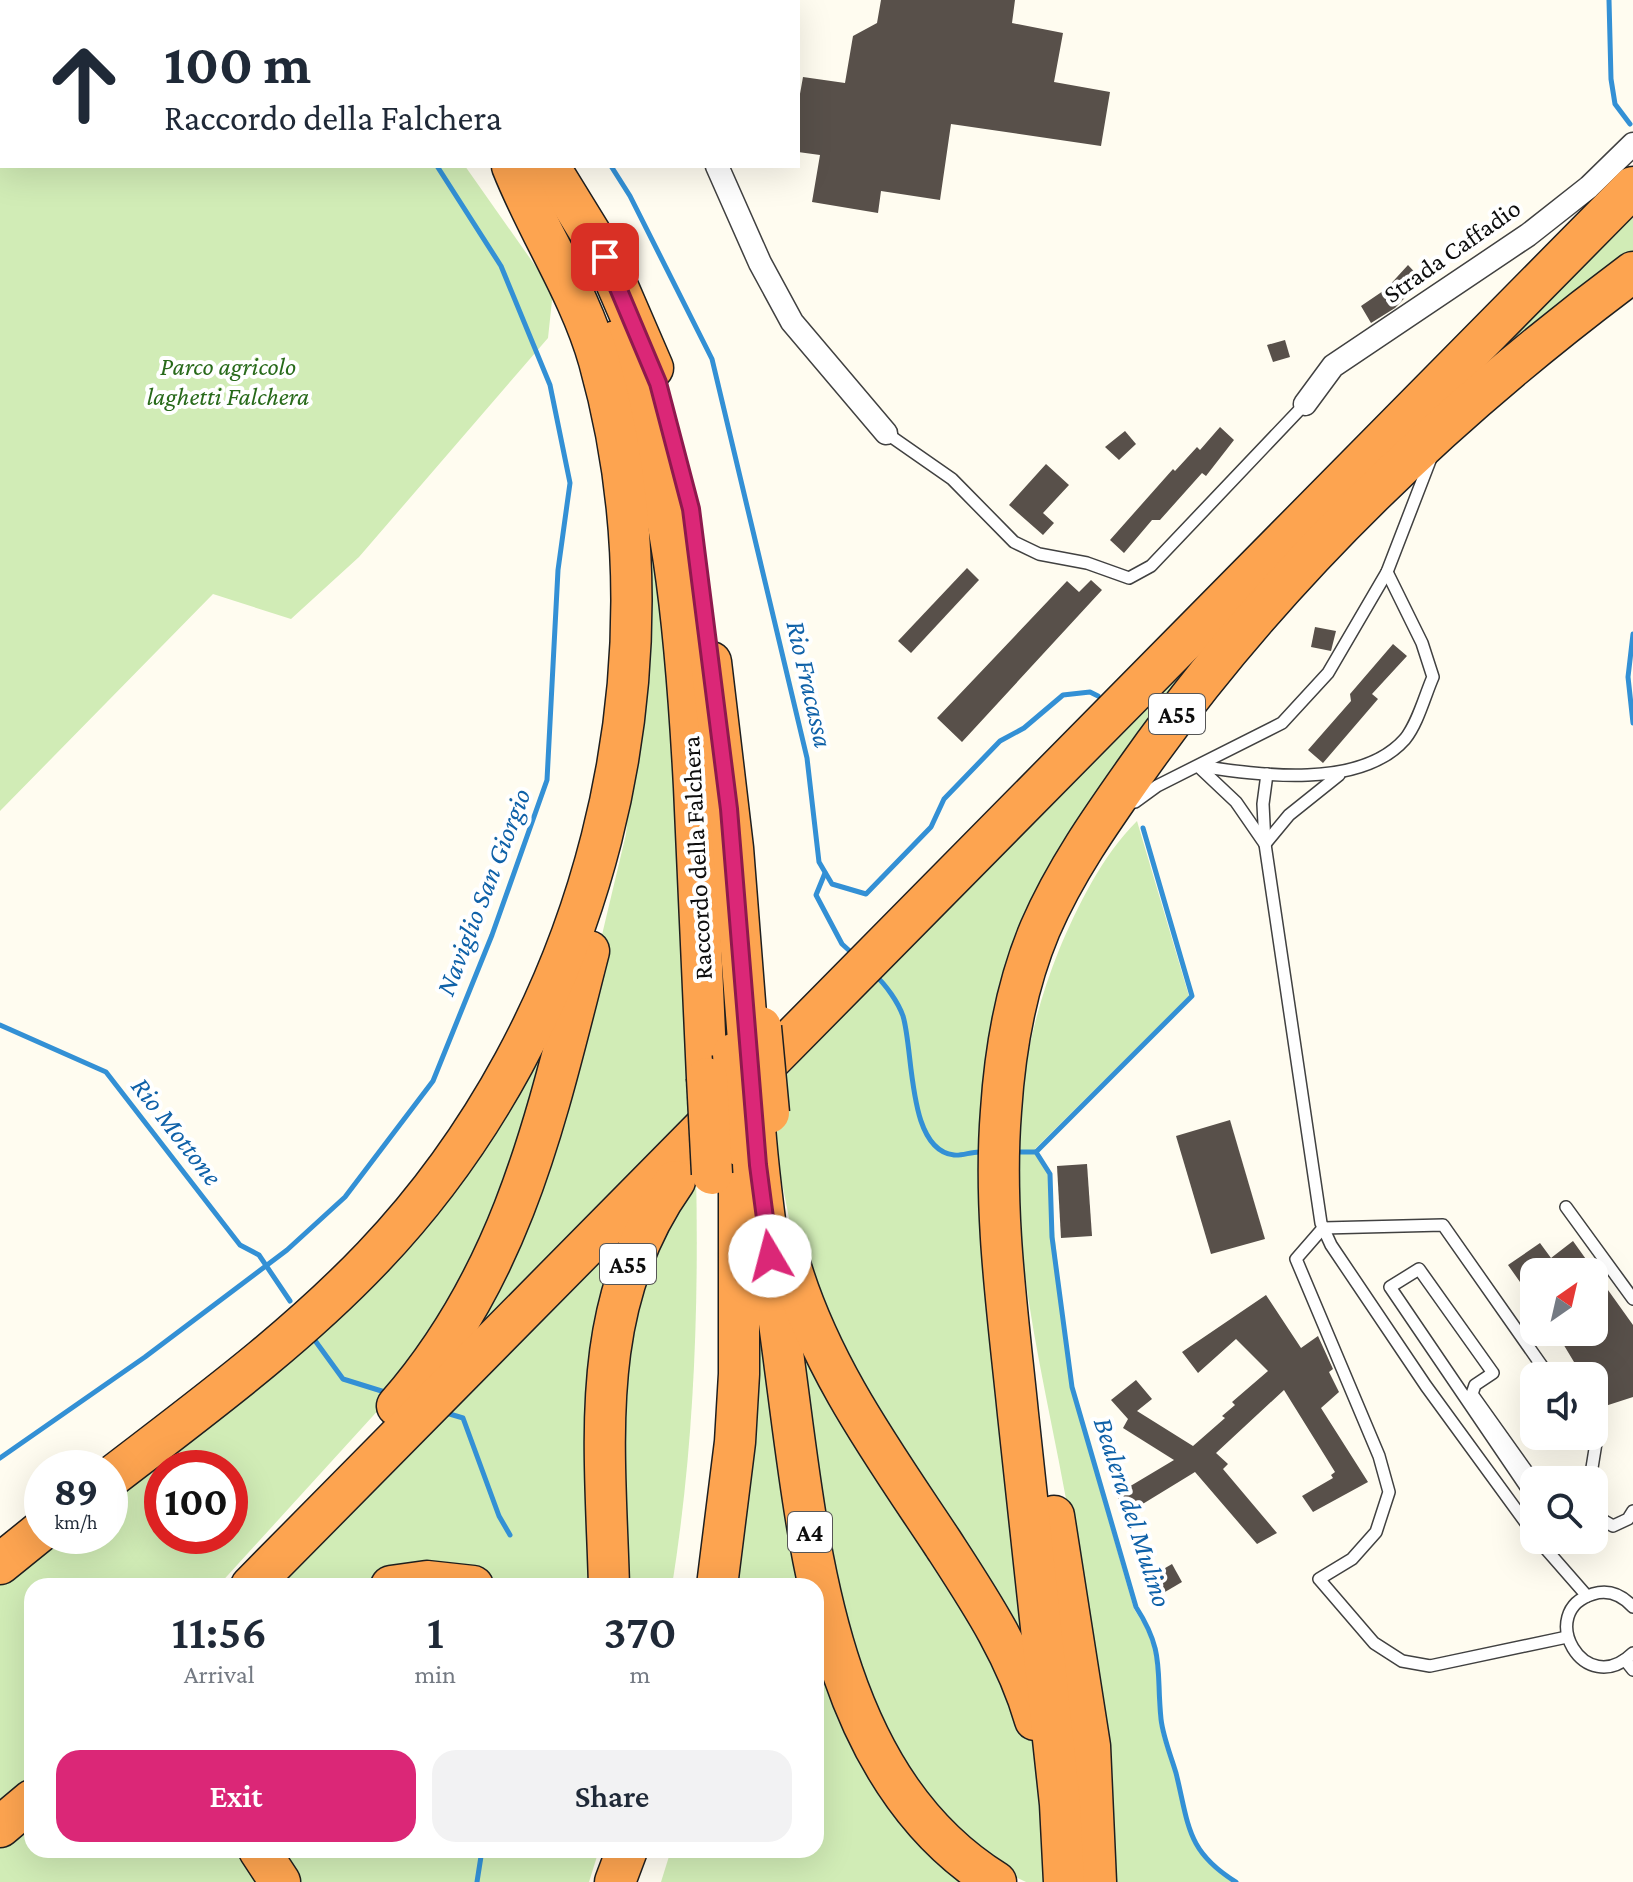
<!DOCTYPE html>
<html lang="en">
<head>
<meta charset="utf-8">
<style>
	body { margin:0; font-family:"Crimson Pro",serif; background:#f2f2f3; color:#1f2937; height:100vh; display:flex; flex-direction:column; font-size:30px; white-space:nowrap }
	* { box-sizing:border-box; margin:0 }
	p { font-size:26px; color:#747a83 }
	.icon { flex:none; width:44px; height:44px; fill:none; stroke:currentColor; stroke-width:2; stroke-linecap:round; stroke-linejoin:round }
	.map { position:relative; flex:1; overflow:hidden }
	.details { position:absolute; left:24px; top:1578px; width:800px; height:280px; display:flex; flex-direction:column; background:#fff; border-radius:24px; box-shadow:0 8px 32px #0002 }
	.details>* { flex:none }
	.top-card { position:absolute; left:0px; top:0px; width:800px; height:168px; box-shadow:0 8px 32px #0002; background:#fff; color:#1f2937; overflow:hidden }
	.needle { width:52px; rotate:34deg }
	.tools { position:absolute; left:1520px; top:1258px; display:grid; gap:16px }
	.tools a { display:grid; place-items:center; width:88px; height:88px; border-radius:16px; background:#fff; box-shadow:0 8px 32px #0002; font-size:40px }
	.speed { position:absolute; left:24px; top:1450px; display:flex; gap:16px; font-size:40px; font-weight:700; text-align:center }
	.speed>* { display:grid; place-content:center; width:104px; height:104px; border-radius:50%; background:#fff; box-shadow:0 8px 32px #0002; line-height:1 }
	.speed small { font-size:20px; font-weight:400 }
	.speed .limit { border:12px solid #d22; background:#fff; color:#111 }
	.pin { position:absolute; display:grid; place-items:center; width:68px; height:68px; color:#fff; margin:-34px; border-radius:16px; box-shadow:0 4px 12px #0006 }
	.me { position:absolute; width:88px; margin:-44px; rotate:352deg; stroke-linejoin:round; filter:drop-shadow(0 0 6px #0008) }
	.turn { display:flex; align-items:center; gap:28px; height:168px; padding:0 32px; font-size:36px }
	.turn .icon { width:104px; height:104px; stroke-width:2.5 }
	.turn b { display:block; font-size:56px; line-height:68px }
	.eta { display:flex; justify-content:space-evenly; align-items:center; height:136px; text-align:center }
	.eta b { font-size:48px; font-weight:600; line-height:56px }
	.action { display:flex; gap:16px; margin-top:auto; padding:16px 32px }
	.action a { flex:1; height:92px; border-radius:24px; background:#db2777; color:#fff; font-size:32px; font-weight:600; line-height:92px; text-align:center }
	.action a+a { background:#f2f2f3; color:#1f2937 }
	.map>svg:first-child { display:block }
	.green { fill:#d1ecb6; fill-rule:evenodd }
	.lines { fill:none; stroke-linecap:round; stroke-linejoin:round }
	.stream { stroke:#3390d5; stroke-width:5 }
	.building { fill:#58504a }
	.lane-casing { stroke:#414141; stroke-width:14 }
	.street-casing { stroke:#414141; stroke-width:25 }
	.highway-casing { stroke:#1f1f1f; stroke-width:43 }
	.lane { stroke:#fff; stroke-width:11 }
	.street { stroke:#fff; stroke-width:22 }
	.highway { stroke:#fda450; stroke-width:40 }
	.highway-bridge-casing { stroke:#1f1f1f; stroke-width:43; stroke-linecap:butt }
	.highway-bridge { stroke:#fda450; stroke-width:40 }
	.route-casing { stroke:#8e194d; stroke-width:20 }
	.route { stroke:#db2777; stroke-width:14 }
	.labels { text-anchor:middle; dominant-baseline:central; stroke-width:8; stroke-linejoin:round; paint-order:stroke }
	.shield { fill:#fff; stroke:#565656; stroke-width:2 }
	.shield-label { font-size:24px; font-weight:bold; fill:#0e0e0e }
	.street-label { font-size:26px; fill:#0e0e0e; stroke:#fff }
	.park-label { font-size:26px; font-style:italic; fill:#286a1a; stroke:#fff }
	.water-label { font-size:28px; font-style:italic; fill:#0f61a8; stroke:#fff }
</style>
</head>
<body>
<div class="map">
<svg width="1633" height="1882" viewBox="0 0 1633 1882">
	<rect width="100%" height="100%" fill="#fffcf0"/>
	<g class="green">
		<path d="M 0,0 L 293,2 L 2,2 L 2,166 L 465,166 L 553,291 L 548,338 L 359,557 L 291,619 L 213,594 L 0,811 Z"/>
		<path d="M 1633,203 L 1633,258 L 1444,408 Z"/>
		<path d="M 635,463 L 664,599 L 694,1108 L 459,1349 L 591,981 L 626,834 L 641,679 Z"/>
		<path d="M 1284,557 L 1005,994 L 1033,1653 L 864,1407 L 797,1259 L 778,1162 L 774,1089 L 892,958 Z"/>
		<path d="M 1137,821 L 1189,996 L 1035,1149 L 1048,1174 L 1071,1389 L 1134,1609 C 1163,1651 1154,1673 1159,1720 C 1161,1738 1169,1756 1174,1773 C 1187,1823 1185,1852 1233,1882 L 1114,1882 C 1101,1772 1092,1660 1075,1551 C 1041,1337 973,1164 1059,950 C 1078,905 1102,856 1137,821 Z"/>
		<path d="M 559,1000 L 504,1209 L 382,1406 L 218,1586 L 32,1586 L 32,1775 L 0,1802 L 0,1579 L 54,1536 L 110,1536 L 110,1492 L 272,1367 ZM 162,1468 L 230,1468 L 230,1536 L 162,1536 Z"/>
		<path d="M 696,1170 C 699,1310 694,1448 672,1586 L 619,1586 L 615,1412 L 630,1293 Z"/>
		<path d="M 636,1217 L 598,1586 L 510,1586 L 491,1578 L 380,1576 L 347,1586 L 269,1586 Z"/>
		<path d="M 763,1324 L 806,1586 L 732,1586 L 756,1326 Z"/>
		<path d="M 799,1324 L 1022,1700 L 1036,1759 L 1047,1882 L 1026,1882 L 1005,1872 L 932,1811 L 865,1690 L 839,1596 L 819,1487 Z"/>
		<path d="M 816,1635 L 966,1882 L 661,1882 L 671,1850 L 816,1850 Z"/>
		<path d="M 32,1817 L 32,1850 L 248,1850 L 269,1882 L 0,1882 L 0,1841 Z"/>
		<path d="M 269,1850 L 599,1850 L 589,1882 L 292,1882 Z"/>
	</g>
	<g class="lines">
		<g class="stream">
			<path d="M 259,0 L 262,2"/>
			<path d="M 470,0 L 472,2"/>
			<path d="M 1609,0 L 1611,79 L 1615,104 L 1630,124"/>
			<path d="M 611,166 L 630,196 L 712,359 L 807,758 L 819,862 L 832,884 L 866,894 L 931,827 L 944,799 L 1000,741 L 1024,728 L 1063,695 L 1090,692 L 1098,696"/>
			<path d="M 1633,634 L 1628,677 L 1633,723"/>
			<path d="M 825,873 L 816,895 L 842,944 L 853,954"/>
			<path d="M 875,975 C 886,985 898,1002 903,1016 C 914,1052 907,1150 954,1155 C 961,1156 971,1152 979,1152"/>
			<path d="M 0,1025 L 106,1072 L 240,1245 L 259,1255 L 290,1301"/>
			<path d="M 1019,1152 L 1036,1152 L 1050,1174 L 1052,1237 L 1072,1387 L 1136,1607 C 1165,1652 1156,1670 1161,1719 C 1163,1737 1171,1756 1176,1773 C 1189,1825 1186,1851 1236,1882"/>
			<path d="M 1036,1152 L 1192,996 L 1143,828"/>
			<path d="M 311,1335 L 343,1379 L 388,1393"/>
			<path d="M 443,1412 L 463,1418 L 499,1516 L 510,1535"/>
			<path d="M 0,1458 L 145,1357 L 287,1250 L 345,1197 L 433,1081 L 492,935 L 547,780 L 558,570 L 570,483 L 550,385 L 501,266 L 437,166"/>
			<path d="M 477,1882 L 482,1850"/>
		</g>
	</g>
	<g class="building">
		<path d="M 881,0 L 1015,0 L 1012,23 L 1063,33 L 1054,82 L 1110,92 L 1101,146 L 951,124 L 940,200 L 881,191 L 878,213 L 812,202 L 820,155 L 798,152 L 798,105 L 803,77 L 845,83 L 853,36 L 877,23 Z"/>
		<path d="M 1408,265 L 1422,280 L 1395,308 L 1371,323 L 1361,306 L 1386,289 Z"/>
		<path d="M 1285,340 L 1290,357 L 1273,362 L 1267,345 Z"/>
		<path d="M 1220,427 L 1234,440 L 1206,476 L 1202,473 L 1160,520 L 1152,520 L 1124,553 L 1110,540 L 1173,469 L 1175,471 L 1197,447 L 1200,450 Z"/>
		<path d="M 1125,431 L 1136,444 L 1119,460 L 1105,447 Z"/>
		<path d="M 1046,464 L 1069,485 L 1043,513 L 1054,523 L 1043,535 L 1009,505 Z"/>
		<path d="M 967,568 L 979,580 L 911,653 L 898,641 Z"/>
		<path d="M 1091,580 L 1102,590 L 962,742 L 937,718 L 1067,581 L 1079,592 Z"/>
		<path d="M 1315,627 L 1336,631 L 1331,651 L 1311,647 Z"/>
		<path d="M 1393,644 L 1407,656 L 1372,694 L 1378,699 L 1323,763 L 1308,750 L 1351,701 L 1350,694 Z"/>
		<path d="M 1230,1120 L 1265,1239 L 1211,1254 L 1176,1136 Z"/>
		<path d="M 1087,1164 L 1092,1236 L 1061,1238 L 1057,1166 Z"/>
		<path d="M 1573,1241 L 1633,1325 L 1633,1397 L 1599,1408 L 1594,1376 L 1580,1372 L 1556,1332 L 1594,1332 L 1594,1272 L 1534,1272 L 1534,1302 L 1508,1265 L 1540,1243 L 1551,1258 Z"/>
		<path d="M 1266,1295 L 1301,1348 L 1318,1336 L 1333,1369 L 1329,1372 L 1339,1392 L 1321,1408 L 1368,1482 L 1313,1512 L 1302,1496 L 1333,1478 L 1331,1475 L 1335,1472 L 1284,1390 L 1216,1453 L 1228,1464 L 1223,1469 L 1277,1533 L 1257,1544 L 1195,1472 L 1123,1516 L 1117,1494 L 1174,1460 L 1123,1428 L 1128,1419 L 1111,1400 L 1136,1380 L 1152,1399 L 1137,1411 L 1193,1446 L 1225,1418 L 1222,1416 L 1235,1405 L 1232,1402 L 1268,1371 L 1236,1339 L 1198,1373 L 1182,1352 Z"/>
		<path d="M 1172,1564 L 1182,1582 L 1153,1599 L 1143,1581 Z"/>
	</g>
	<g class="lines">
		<g class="lane-casing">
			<g id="lane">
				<path d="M 886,433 L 952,479 L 1014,542 L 1039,554 L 1087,563 L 1129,578 L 1151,566 L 1305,404"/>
				<path d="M 1199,766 C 1259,775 1360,790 1405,739 C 1418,723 1425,695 1433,677 L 1422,643 L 1387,572"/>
				<path d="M 1200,768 L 1236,802 L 1265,844 L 1289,815 L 1339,775"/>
				<path d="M 1267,774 L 1263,804 L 1265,844 L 1321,1223 L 1331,1245 L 1426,1386 L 1534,1534"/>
				<path d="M 1135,802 L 1157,786 L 1282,723 L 1328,673 L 1387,572 L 1431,458"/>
				<path d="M 1566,1207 L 1633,1299"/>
				<path d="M 1549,1376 L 1443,1225 L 1323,1228 L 1296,1259 L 1379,1456 L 1389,1492 L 1376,1532 L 1352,1559 L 1319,1579 L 1374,1643 L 1402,1661 L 1430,1666 L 1567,1637"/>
				<path d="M 1590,1480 L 1596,1443 L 1591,1436"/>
				<path d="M 1534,1481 L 1472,1394 L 1475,1385 L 1493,1373 L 1419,1269 L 1390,1287 L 1534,1499"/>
				<path d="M 1594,1515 L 1613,1526 L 1628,1519 L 1633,1511"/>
				<path d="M 1538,1540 L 1587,1596"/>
				<path d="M 1633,1607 C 1622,1595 1609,1589 1593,1594 C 1535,1611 1584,1701 1633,1653"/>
				<path d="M 1625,1660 L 1633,1670"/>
			</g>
		</g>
		<g class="street-casing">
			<g id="street">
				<path d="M 592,0 L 594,2"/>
				<path d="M 717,166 L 760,263 L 792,322 L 886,433"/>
				<path d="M 1305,404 L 1333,366 L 1528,235 L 1589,187 L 1633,144"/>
			</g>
		</g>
		<g class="highway-casing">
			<g id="highway">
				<path d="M 351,0 L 354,2"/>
				<path d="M 401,0 L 403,2"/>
				<path d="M 549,166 L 605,257 L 653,368"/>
				<path d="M 616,341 C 674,482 686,636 694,787 C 699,884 702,981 707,1078"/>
				<path d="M 711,662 L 733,848 L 748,1040"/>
				<path d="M 755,1127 C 761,1208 775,1288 785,1368 C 809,1546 827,1777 996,1882"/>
				<path d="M 790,1264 C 821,1368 883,1453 942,1542 C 979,1599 1016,1654 1035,1720"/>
				<path d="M 397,1406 C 514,1272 546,1118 589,951"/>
				<path d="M 110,1478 C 201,1408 294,1340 373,1257 C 594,1025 686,671 599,361 C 580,293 538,232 512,166"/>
				<path d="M 1054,1516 L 1090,1746 L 1096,1882"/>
				<path d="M 0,1564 L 42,1530"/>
				<path d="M 251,1586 L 1633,187"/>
				<path d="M 391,1586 L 427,1581 L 473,1586"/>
				<path d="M 609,1586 C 605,1442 587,1305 675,1181"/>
				<path d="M 717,1586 L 735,1442 L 739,1374 L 739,1179"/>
				<path d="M 0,1827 L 32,1800"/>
				<path d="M 259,1850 L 280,1882"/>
				<path d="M 615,1882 L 627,1850"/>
				<path d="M 1064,1882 L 1060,1804 C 1046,1674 1032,1544 1018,1414 C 1008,1314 993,1212 1001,1111 C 1005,1050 1016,986 1040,929 C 1065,871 1101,820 1137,769 C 1273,576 1444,413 1633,272"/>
			</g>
		</g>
		<use href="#lane" class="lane"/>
		<use href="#street" class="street"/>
		<use href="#highway" class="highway"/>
		<g class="highway-bridge-casing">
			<g id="highway-bridge">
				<path d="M 761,1027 L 769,1113"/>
				<path d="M 733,1054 L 739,1145"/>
				<path d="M 707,1078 L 712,1174"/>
			</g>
		</g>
		<use href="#highway-bridge" class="highway-bridge"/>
	</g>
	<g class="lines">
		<g class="route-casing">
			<path id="route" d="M 605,257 L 658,383 L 691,509 L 729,809 L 758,1165 L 770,1256"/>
		</g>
		<use href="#route" class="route"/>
	</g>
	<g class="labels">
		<g class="shield">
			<rect x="1149" y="694" width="56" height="40" rx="6"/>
			<rect x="600" y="1244" width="56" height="40" rx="6"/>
			<rect x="788" y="1512" width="44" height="40" rx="6"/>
		</g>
		<g class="shield-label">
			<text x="1177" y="714">A55</text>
			<text x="628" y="1264">A55</text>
			<text x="810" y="1532">A4</text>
		</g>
		<g class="street-label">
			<text transform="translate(1452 251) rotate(-35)">Strada Caffadio</text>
			<text transform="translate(697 858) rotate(-93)">Raccordo della Falchera</text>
		</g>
		<g class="park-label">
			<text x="228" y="366">Parco agricolo<tspan x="228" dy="30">laghetti Falchera</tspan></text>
		</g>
		<g class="water-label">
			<text transform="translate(810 684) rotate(77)">Rio Fracassa</text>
			<text transform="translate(483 892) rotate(-69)">Naviglio San Giorgio</text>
			<text transform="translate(177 1131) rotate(52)">Rio Mottone</text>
			<text transform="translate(1133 1512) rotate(72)">Bealera del Mulino</text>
		</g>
	</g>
</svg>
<div class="tools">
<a><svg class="needle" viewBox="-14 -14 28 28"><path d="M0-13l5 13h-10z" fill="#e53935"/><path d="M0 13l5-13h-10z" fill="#747a83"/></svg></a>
<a><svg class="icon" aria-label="sound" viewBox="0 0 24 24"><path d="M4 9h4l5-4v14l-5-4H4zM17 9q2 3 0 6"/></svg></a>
<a><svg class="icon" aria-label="search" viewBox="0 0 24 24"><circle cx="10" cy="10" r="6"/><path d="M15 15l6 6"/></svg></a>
</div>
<div class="speed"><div>89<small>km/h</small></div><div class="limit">100</div></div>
<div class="pin" style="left:605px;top:257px;background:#d93025"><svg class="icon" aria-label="arrive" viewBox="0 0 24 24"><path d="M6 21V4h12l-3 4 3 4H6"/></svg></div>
<svg class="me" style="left:770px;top:1256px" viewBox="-20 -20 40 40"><circle r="19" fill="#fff"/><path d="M0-13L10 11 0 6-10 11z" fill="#db2777"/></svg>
<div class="top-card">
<div class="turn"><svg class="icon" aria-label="ahead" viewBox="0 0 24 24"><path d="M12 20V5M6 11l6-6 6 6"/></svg><div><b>100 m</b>Raccordo della Falchera</div></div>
</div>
<section class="details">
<div class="eta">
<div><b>11:56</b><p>Arrival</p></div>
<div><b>1</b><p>min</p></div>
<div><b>370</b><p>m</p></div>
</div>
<div class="action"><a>Exit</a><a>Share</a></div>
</section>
</div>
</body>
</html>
